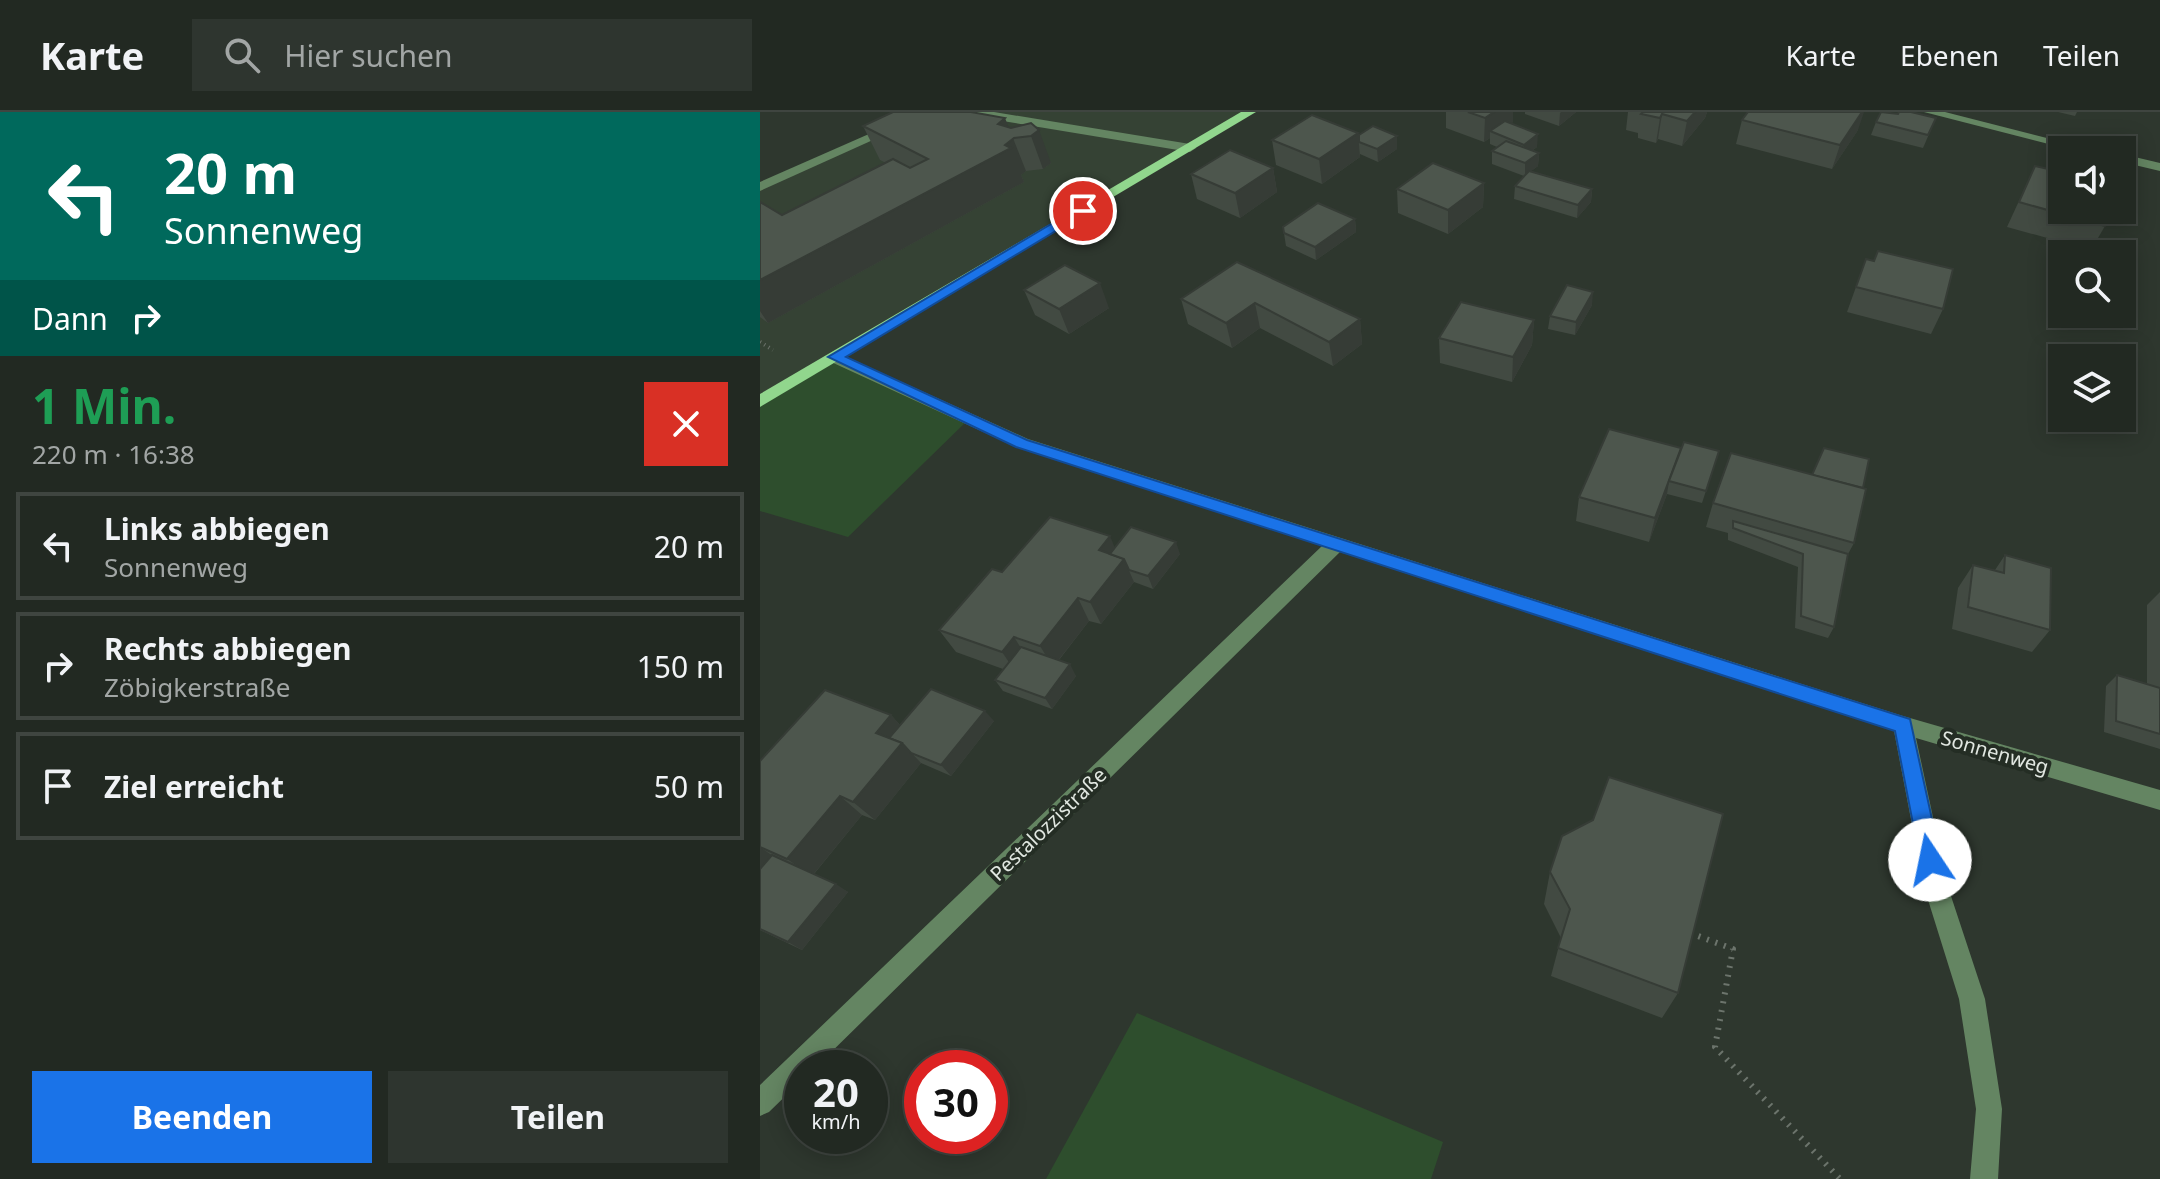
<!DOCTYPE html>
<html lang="de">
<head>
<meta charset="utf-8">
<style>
	body { margin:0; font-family:"Noto Sans",sans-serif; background:#2e352f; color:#f1f3f6; height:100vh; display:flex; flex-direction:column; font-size:30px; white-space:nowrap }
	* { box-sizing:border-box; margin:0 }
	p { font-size:26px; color:#a2a6a5 }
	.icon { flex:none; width:44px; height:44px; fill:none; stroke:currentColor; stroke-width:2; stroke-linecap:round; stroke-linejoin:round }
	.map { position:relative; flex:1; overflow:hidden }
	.details { display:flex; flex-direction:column; background:#222922; width:760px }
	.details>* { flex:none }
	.hud { background:#00695c; color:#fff; overflow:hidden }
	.controls { position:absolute; left:1288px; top:24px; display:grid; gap:16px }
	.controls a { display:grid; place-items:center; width:88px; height:88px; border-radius:0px; background:#222922; box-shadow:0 4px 20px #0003,0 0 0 2px #3f4540; font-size:40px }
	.speed { position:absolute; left:24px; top:938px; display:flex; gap:16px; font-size:40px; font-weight:700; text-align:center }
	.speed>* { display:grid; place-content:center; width:104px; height:104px; border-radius:50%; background:#222922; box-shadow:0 4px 20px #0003,0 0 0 2px #3f4540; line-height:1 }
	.speed small { font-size:20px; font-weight:400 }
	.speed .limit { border:12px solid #d22; background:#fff; color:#111 }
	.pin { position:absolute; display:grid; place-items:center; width:68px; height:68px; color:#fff; margin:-34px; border:4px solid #fff; border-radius:50%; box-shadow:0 2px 8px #0007 }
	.me { position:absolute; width:88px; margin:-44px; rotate:349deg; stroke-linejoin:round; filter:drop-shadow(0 0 6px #0008) }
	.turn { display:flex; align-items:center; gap:28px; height:168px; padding:0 32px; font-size:36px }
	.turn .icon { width:104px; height:104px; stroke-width:2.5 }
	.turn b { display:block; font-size:56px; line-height:68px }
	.then { display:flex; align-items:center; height:76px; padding:0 32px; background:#0003; gap:16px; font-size:30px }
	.round { display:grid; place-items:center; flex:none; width:84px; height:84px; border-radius:0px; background:#2e352f }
	.headline { display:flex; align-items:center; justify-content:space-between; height:136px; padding:0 32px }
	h1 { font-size:48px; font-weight:700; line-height:60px; color:#1e9e55 }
	.action { display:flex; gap:16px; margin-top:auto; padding:16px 32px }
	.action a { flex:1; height:92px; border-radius:0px; background:#1a73e8; color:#fff; font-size:32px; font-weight:700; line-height:92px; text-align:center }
	.action a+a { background:#2e352f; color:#f1f3f6 }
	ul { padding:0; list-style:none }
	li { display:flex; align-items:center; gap:24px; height:108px; margin:0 16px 12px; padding:0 16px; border:4px solid #3f4540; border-radius:0px }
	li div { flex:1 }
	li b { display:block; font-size:30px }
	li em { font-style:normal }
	header { display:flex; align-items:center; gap:48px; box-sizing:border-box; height:112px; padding:0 40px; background:#222922; border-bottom:2px solid #3f4540 }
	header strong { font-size:38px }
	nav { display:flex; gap:44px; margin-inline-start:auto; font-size:28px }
	.search { width:560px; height:72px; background:#2e352f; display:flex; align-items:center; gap:20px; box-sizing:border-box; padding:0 28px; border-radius:0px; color:#a2a6a5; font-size:30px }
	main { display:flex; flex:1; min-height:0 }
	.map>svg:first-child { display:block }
	.built { fill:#354234 }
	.green { fill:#2e4e2d }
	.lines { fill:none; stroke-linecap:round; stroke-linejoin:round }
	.path-far1 { stroke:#6c746c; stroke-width:4; stroke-dasharray:1 4; stroke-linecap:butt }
	.path { stroke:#6c746c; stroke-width:6; stroke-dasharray:2 7; stroke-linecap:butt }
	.minor { fill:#648562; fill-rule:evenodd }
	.major { fill:#91d68d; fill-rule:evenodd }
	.wall { fill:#424a42 }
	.shaded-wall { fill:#363c36 }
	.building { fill:#4d564d; stroke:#363c36; stroke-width:2 }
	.route { fill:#1a73e8; stroke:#114b97; stroke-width:2 }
	.labels { text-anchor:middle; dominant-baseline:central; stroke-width:8; stroke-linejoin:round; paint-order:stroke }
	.street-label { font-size:20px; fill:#e1e7e1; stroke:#242d24 }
</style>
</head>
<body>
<header>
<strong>Karte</strong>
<div class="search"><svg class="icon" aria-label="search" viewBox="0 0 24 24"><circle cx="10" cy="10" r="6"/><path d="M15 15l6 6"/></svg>Hier suchen</div>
<nav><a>Karte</a><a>Ebenen</a><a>Teilen</a></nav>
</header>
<main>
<section class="details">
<div class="hud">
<div class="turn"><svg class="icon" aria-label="left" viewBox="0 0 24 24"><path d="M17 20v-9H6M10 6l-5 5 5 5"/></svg><div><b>20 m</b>Sonnenweg</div></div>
<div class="then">Dann<svg class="icon" aria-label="right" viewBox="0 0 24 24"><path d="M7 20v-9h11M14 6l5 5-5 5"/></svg></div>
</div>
<div class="headline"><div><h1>1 Min.</h1><p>220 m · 16:38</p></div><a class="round" style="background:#d93025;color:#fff"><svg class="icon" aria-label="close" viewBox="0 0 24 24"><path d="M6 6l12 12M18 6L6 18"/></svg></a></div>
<ul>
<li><svg class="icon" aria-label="left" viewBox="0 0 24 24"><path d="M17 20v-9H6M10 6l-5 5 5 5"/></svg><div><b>Links abbiegen</b><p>Sonnenweg</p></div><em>20 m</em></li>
<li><svg class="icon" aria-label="right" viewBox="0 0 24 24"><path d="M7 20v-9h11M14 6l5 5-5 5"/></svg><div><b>Rechts abbiegen</b><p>Zöbigkerstraße</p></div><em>150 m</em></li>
<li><svg class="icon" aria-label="arrive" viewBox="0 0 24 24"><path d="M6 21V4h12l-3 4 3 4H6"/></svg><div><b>Ziel erreicht</b></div><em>50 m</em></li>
</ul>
<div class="action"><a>Beenden</a><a>Teilen</a></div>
</section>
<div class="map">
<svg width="1400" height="1067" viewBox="0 0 1400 1067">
	<rect width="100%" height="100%" fill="#2e372e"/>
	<path class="built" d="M 169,0 L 490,0 L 0,289 L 0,75 Z"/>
	<g class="green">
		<path d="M 75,245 L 209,307 L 88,425 L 0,399 L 0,289 Z"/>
		<path d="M 377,901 L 683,1030 L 671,1067 L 286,1067 Z"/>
	</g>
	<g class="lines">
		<path class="path-far1" d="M 0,230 L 13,238"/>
		<path class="path" d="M 930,821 L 973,837 L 955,935 L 1080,1067"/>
		<g class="minor">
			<path d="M 159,0 L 175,0 L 0,79 L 0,70 Z"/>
			<path d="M 206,0 L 234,0 L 430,32 L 436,36 L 430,40 L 212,4 Z"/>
			<path d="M 1164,0 L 1185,0 L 1334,38 L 1312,38 Z"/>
			<path d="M 1362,42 L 1400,51 L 1400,59 L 1362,50 Z"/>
			<path d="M 75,240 L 268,327 L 1143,604 L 1400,678 L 1400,698 L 1156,626 L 1188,775 L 1225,887 L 1242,997 L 1238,1067 L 1210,1067 L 1216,997 L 1199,887 L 1164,775 L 1134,619 L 580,440 L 55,956 L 42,956 L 42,968 L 9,1000 L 0,1004 L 0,973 L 562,434 L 256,335 L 69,249 L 67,245 Z"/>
		</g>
		<path class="major" d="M 481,0 L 496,0 L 0,295 L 0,282 Z"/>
	</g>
	<g class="wall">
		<path d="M 686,0 L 753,0 L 753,10 L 750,12 L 777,35 L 773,38 L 779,41 L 778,54 L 771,59 L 832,77 L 831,90 L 817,106 L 754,87 L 755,74 L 764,64 L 732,52 L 732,39 L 737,35 L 730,32 L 730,26 L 724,30 L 686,16 Z"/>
		<path d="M 765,0 L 816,0 L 799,14 L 765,2 Z"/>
		<path d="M 868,0 L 947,0 L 945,6 L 922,34 L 898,27 L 896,31 L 878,26 L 878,21 L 866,18 Z"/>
		<path d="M 1298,0 L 1317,0 L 1315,4 Z"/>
		<path d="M 1138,2 L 1176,6 L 1163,36 L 1111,23 L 1116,10 Z"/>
		<path d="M 982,8 L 1098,18 L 1072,57 L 976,32 Z"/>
		<path d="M 271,11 L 291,51 L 283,57 L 266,59 L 261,63 L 264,70 L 8,211 L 0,205 L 0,90 L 22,103 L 126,51 L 120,48 L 103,14 L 251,16 Z"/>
		<path d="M 598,21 L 599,23 L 637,37 L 618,50 L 600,42 L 600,45 L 562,72 L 516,53 L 512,28 Z"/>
		<path d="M 1275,54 L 1302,98 L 1362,98 L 1362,61 L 1368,89 L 1360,102 L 1351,99 L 1345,114 L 1331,138 L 1247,115 Z"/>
		<path d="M 513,56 L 517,80 L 480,106 L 437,87 L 431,62 Z"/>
		<path d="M 724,71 L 723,95 L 688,122 L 638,101 L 637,77 Z"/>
		<path d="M 595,107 L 596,120 L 556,148 L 526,134 L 523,115 Z"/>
		<path d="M 1106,147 L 1114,149 L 1183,197 L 1171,222 L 1087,200 Z"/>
		<path d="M 477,150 L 600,207 L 602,232 L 573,254 L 500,216 L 472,236 L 428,212 L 421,187 Z"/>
		<path d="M 264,178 L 349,196 L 309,222 L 275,203 Z"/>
		<path d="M 832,193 L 815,223 L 788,217 L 790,204 Z"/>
		<path d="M 774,208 L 772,233 L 752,270 L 680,251 L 679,226 Z"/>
		<path d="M 921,336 L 959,339 L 942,391 L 907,382 L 889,430 L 816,409 L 819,385 Z"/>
		<path d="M 1052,363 L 1103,376 L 1094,431 L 1088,442 L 1074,515 L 1068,526 L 1035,516 L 1038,455 L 968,428 L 968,421 L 946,415 L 953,391 Z"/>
		<path d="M 355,436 L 420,442 L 393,477 L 374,470 L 341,512 L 329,509 L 299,548 L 316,564 L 292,597 L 243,579 L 235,568 L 243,557 L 196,540 L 179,518 L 242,460 Z"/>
		<path d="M 1245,443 L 1290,518 L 1272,540 L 1192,517 L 1198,476 L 1213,453 L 1235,458 Z"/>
		<path d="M 1400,480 L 1400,637 L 1344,620 L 1346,574 L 1357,563 L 1387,572 L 1387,493 Z"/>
		<path d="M 131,603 L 140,613 L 234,609 L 191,664 L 161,651 L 115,708 L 102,703 L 54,762 L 88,780 L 42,838 L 0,818 L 0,649 Z"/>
		<path d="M 790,760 L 918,881 L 902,906 L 791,864 L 801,826 L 784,792 Z"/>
	</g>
	<g class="shaded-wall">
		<path d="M 734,0 L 753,0 L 753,10 L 736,22 L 730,19 L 730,26 L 724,30 L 725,6 Z"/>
		<path d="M 801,0 L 816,0 L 799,14 L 800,1 Z"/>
		<path d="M 935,0 L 947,0 L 945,6 L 922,34 L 927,9 Z"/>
		<path d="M 1102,0 L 1104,0 L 1098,18 L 1072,57 L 1080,33 Z"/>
		<path d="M 902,2 L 898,27 L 896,31 L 900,6 Z"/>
		<path d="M 245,6 L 266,59 L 261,63 L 264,70 L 8,211 L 0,199 L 0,168 L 238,12 Z"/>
		<path d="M 279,18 L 291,51 L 283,57 L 271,24 Z"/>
		<path d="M 598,21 L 600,45 L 562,72 L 559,47 Z"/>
		<path d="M 778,22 L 777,35 L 763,45 L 764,33 Z"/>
		<path d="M 637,24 L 637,37 L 618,50 L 617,37 Z"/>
		<path d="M 779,41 L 778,54 L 765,64 L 765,51 Z"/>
		<path d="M 513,56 L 517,80 L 480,106 L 475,81 Z"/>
		<path d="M 724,71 L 723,95 L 688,122 L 688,98 Z"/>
		<path d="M 832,77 L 831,90 L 817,106 L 818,93 Z"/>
		<path d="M 595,107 L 596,120 L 556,148 L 555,135 Z"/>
		<path d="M 340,171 L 349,196 L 309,222 L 299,197 Z"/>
		<path d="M 833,180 L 832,193 L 815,223 L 816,210 Z"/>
		<path d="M 495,191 L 500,216 L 472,236 L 466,211 Z"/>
		<path d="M 600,207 L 602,232 L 573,254 L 569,230 Z"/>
		<path d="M 774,208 L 772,233 L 752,270 L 753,245 Z"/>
		<path d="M 921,336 L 909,369 L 907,382 L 889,430 L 895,406 Z"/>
		<path d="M 350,424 L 360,448 L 339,438 Z"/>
		<path d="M 416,430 L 420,442 L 393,477 L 388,464 Z"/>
		<path d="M 364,447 L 374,470 L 341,512 L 330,490 Z"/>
		<path d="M 318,486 L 329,509 L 293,555 L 280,534 Z"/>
		<path d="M 254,525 L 268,547 L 257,562 L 242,540 Z"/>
		<path d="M 310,552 L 316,564 L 292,597 L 285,586 Z"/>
		<path d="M 225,599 L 234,609 L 191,664 L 181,653 Z"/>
		<path d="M 131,603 L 150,624 L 143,632 L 161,651 L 115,708 L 93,690 L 116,621 Z"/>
		<path d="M 80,684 L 102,703 L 52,764 L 27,747 Z"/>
		<path d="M 0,735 L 26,753 L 0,767 Z"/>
		<path d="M 76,772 L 88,780 L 42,838 L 28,830 Z"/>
	</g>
	<g class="building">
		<path d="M 133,0 L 211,0 L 245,6 L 238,12 L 251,16 L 271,11 L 279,18 L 271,24 L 254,26 L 245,33 L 251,36 L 0,168 L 0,90 L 22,103 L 133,47 L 150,56 L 168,47 L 103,14 Z"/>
		<path d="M 708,0 L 734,0 L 725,6 Z"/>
		<path d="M 883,0 L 935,0 L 927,9 L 902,2 L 900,6 L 881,2 Z"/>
		<path d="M 988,0 L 1102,0 L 1080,33 L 982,8 Z"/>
		<path d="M 1121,0 L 1138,2 L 1139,0 L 1151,0 L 1176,6 L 1168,23 L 1116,10 Z"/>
		<path d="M 552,3 L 598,21 L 559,47 L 512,28 Z"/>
		<path d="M 745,9 L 778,22 L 764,33 L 730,19 Z"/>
		<path d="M 613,14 L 637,24 L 617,37 L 599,30 L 599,23 Z"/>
		<path d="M 746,29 L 779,41 L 765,51 L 732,39 Z"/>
		<path d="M 470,38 L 513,56 L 475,81 L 431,62 Z"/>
		<path d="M 673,51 L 724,71 L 688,98 L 637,77 Z"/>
		<path d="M 1275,54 L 1302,60 L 1302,98 L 1351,98 L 1345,114 L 1259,90 Z"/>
		<path d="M 769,59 L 832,77 L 818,93 L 755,74 Z"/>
		<path d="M 1362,61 L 1376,65 L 1368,89 L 1362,87 Z"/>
		<path d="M 558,91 L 595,107 L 555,135 L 524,121 L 523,115 Z"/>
		<path d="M 1118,139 L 1193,157 L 1183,197 L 1096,175 L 1106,147 L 1114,149 Z"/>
		<path d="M 477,150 L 600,207 L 569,230 L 495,191 L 466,211 L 421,187 Z"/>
		<path d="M 305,153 L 340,171 L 299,197 L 264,178 Z"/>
		<path d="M 807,173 L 833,180 L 816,210 L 790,204 Z"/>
		<path d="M 701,190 L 774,208 L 753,245 L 679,226 Z"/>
		<path d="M 849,317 L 921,336 L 895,406 L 819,385 Z"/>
		<path d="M 924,330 L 959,339 L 946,379 L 909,369 Z"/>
		<path d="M 1064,336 L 1109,347 L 1103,376 L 1052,363 Z"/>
		<path d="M 971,341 L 1106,377 L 1094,431 L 953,391 Z"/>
		<path d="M 290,405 L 350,424 L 339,438 L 364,447 L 330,490 L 318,486 L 280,534 L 254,525 L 242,540 L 179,518 L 232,457 L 242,460 Z"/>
		<path d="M 973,409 L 1088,442 L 1074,515 L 1041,504 L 1043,442 L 973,416 Z"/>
		<path d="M 371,415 L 416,430 L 388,464 L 369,458 L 364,447 L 350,442 Z"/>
		<path d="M 1245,443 L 1291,456 L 1290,518 L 1208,495 L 1213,453 L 1244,461 Z"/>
		<path d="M 261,535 L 310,552 L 285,586 L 235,568 Z"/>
		<path d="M 1357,563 L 1400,576 L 1400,622 L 1356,609 Z"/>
		<path d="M 171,577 L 225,599 L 181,653 L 151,641 L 142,631 L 129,626 Z"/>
		<path d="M 65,578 L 131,603 L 116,621 L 142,631 L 93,690 L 80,684 L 27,747 L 0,735 L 0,649 Z"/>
		<path d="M 849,665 L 963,702 L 918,881 L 798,836 L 810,797 L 790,760 L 802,724 L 833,708 Z"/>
		<path d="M 12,743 L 76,772 L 28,830 L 0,817 L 0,757 Z"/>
	</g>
	<path class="route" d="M 318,96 L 329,99 L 86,245 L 267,328 L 1150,607 L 1181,748 L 1178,755 L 1170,758 L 1163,755 L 1160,748 L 1135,619 L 256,335 L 68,245 Z"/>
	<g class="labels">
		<g class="street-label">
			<text transform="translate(1235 640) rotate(16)">Sonnenweg</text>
			<text transform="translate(288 712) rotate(-44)">Pestalozzistraße</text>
		</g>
	</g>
</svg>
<div class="controls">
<a><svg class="icon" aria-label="sound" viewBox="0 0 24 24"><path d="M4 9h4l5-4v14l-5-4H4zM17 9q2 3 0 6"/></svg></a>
<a><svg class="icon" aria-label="search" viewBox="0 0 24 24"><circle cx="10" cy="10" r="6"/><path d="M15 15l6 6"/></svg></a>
<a><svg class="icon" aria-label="layers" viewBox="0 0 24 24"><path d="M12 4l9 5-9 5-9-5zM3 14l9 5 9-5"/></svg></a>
</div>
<div class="speed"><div>20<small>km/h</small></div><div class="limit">30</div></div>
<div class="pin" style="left:323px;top:99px;background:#d93025"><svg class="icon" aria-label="arrive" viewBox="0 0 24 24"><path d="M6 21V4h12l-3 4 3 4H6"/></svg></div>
<svg class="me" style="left:1170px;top:748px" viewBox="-20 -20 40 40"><circle r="19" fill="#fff"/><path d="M0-13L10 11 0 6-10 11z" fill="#1a73e8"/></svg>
</div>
</main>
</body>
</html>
